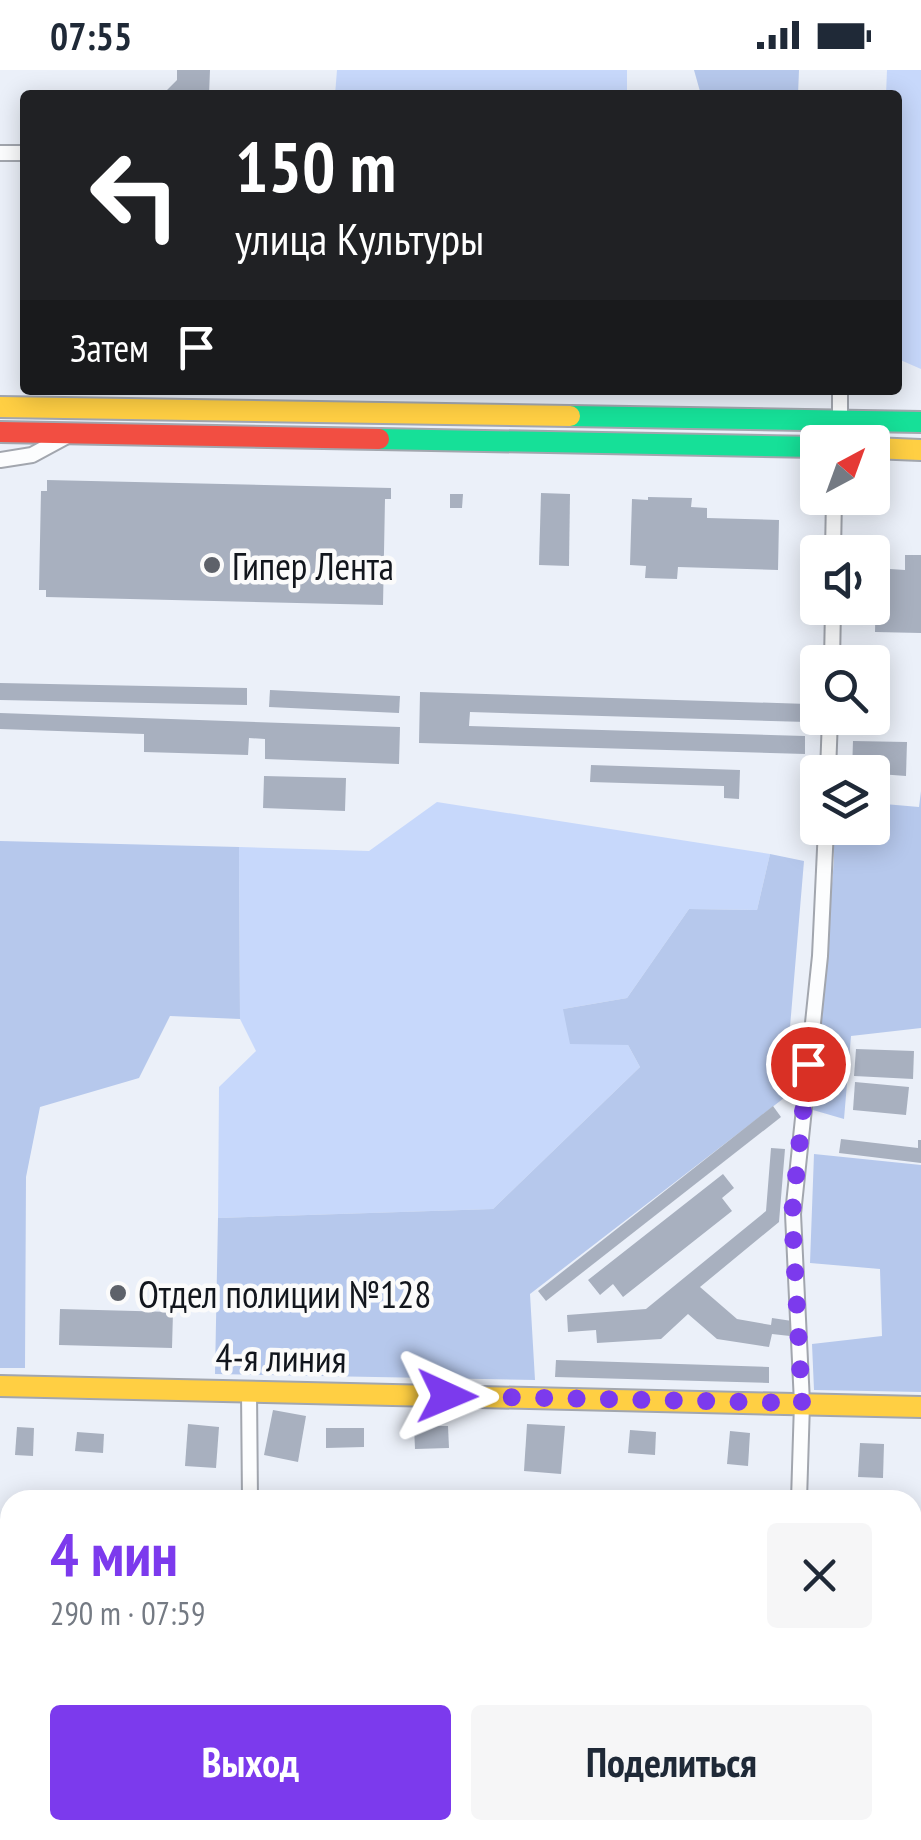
<!DOCTYPE html>
<html lang="ru">
<head>
<meta charset="utf-8">
<style>
	body { margin:0; font-family:"PT Sans Narrow",sans-serif; background:#f6f6f7; color:#1f2937; height:100vh; display:flex; flex-direction:column; font-size:38px; white-space:nowrap }
	* { box-sizing:border-box; margin:0 }
	p { font-size:32px; color:#747a83 }
	.icon { flex:none; width:55px; height:55px; fill:none; stroke:currentColor; stroke-width:2; stroke-linecap:round; stroke-linejoin:round }
	.map { position:relative; flex:1; overflow:hidden }
	.details { position:absolute; left:0px; top:1420px; width:922px; height:350px; display:flex; flex-direction:column; background:#fff; border-radius:30px 30px 0 0; box-shadow:0 5px 25px #0003 }
	.details>* { flex:none }
	.banner { position:absolute; left:20px; top:20px; width:882px; height:305px; border-radius:10px; box-shadow:0 5px 25px #0003; background:#202124; color:#fff; overflow:hidden }
	.needle { width:65px; rotate:41deg }
	.buttons { position:absolute; left:800px; top:355px; display:grid; gap:20px }
	.buttons a { display:grid; place-items:center; width:90px; height:90px; border-radius:10px; background:#fff; box-shadow:0 5px 25px #0003; font-size:50px }
	.pin { position:absolute; display:grid; place-items:center; width:85px; height:85px; color:#fff; margin:-42px; border:5px solid #fff; border-radius:50%; box-shadow:0 2px 10px #0007 }
	.me { position:absolute; width:110px; margin:-55px; rotate:91deg; stroke-linejoin:round; filter:drop-shadow(0 0 8px #0008) }
	.turn { display:flex; align-items:center; gap:35px; height:210px; padding:0 50px; font-size:45px }
	.turn .icon { width:130px; height:130px; stroke-width:2.5 }
	.turn b { display:block; font-size:70px; line-height:85px }
	.then { display:flex; align-items:center; height:95px; padding:0 50px; background:#0003; gap:20px; font-size:38px }
	.round { display:grid; place-items:center; flex:none; width:105px; height:105px; border-radius:10px; background:#f6f6f7 }
	.overview { display:flex; align-items:center; justify-content:space-between; height:170px; padding:0 50px }
	h1 { font-size:60px; font-weight:700; line-height:75px; color:#7c3aed }
	.button { display:flex; gap:20px; margin-top:auto; padding:20px 50px }
	.button a { flex:1; height:115px; border-radius:10px; background:#7c3aed; color:#fff; font-size:40px; font-weight:700; line-height:115px; text-align:center }
	.button a+a { background:#f6f6f7; color:#1f2937 }
	.status { display:flex; justify-content:space-between; align-items:center; height:70px; padding:0 50px; background:#fff; direction:ltr }
	.status svg { height:28px; fill:currentColor }
	.map>svg:first-child { display:block }
	.green { fill:#c7d8fb }
	.forest { fill:#b6c8ec }
	.lines { fill:none; stroke-linecap:round; stroke-linejoin:round }
	.stream { stroke:#9eb3de; stroke-width:5 }
	.building { fill:#a8b0bf }
	.street-casing { stroke:#a2a6ae; stroke-width:18 }
	.fast-casing { stroke:#a2a6ae; stroke-width:24 }
	.slow-casing { stroke:#a2a6ae; stroke-width:24 }
	.jam-casing { stroke:#a2a6ae; stroke-width:24 }
	.street { stroke:#fcfdfe; stroke-width:14 }
	.fast { stroke:#16e098; stroke-width:20 }
	.slow { stroke:#ffcf43; stroke-width:20 }
	.jam { stroke:#f24e42; stroke-width:20 }
	.route { stroke:#7c3aed; stroke-width:18; stroke-dasharray:0 32.4 }
	.poi-dot { fill:#5e626a; stroke:#fbfbfb; stroke-width:4 }
	.labels { text-anchor:middle; dominant-baseline:central; stroke-width:9; stroke-linejoin:round; paint-order:stroke }
	.poi-label { font-size:38px; fill:#12161d; stroke:#fbfbfb; text-anchor:start }
	.street-label { font-size:38px; fill:#12161d; stroke:#fbfbfb }
</style>
</head>
<body>
<div class="status"><b>07:55</b><svg viewBox="0 0 49 12"><path d="M0 12V9h3v3zM5 12V6h3v6zM10 12V3h3v9zM15 12V0h3v12zM26 1h20v11H26zM47 4h2v5h-2z"/></svg></div>
<div class="map">
<svg width="921" height="1770" viewBox="0 0 921 1770">
	<rect width="100%" height="100%" fill="#ebf0f9"/>
	<g class="green">
		<path d="M 337,0 L 627,0 L 627,25 L 335,25 Z"/>
		<path d="M 887,0 L 921,0 L 921,299 L 898,289 L 898,25 L 886,25 Z"/>
		<path d="M 437,732 L 770,784 L 757,840 L 689,839 L 627,928 L 563,939 L 628,975 L 640,997 L 493,1139 L 218,1148 L 219,1017 L 256,981 L 240,949 L 239,777 L 369,781 Z"/>
	</g>
	<g class="forest">
		<path d="M 694,0 L 799,0 L 798,25 L 701,25 Z"/>
		<path d="M 921,721 L 921,958 L 851,966 L 844,1049 L 813,1040 L 834,790 L 834,758 L 872,758 L 873,733 L 919,737 Z"/>
		<path d="M 0,771 L 239,777 L 240,949 L 170,946 L 139,1008 L 40,1037 L 26,1107 L 25,1298 L 0,1298 Z"/>
		<path d="M 770,784 L 804,791 L 784,1028 L 530,1224 L 535,1310 L 215,1304 L 218,1148 L 493,1139 L 640,997 L 628,975 L 570,974 L 563,939 L 627,928 L 689,839 L 757,840 Z"/>
		<path d="M 814,1084 L 921,1095 L 921,1322 L 814,1320 L 812,1274 L 882,1266 L 880,1199 L 810,1193 Z"/>
	</g>
	<g class="lines">
		<g class="stream">
			<path d="M 912,1572 L 921,1570"/>
			<path d="M 713,1770 L 721,1760"/>
		</g>
	</g>
	<g class="building">
		<path d="M 177,0 L 210,0 L 209,25 L 151,25 L 151,20 L 166,21 L 177,10 Z"/>
		<path d="M 47,410 L 391,418 L 391,429 L 385,429 L 383,535 L 46,527 L 46,520 L 39,520 L 41,421 L 47,421 Z"/>
		<path d="M 541,423 L 570,424 L 569,496 L 539,495 Z"/>
		<path d="M 450,424 L 463,424 L 462,438 L 450,438 Z"/>
		<path d="M 648,427 L 692,428 L 691,437 L 707,438 L 707,448 L 779,450 L 778,500 L 678,497 L 677,509 L 645,508 L 646,496 L 630,495 L 632,429 L 648,430 Z"/>
		<path d="M 905,485 L 921,485 L 921,563 L 875,562 L 876,513 L 890,513 L 890,499 L 905,500 Z"/>
		<path d="M 0,613 L 247,618 L 247,635 L 0,630 Z"/>
		<path d="M 270,620 L 400,626 L 399,643 L 269,637 Z"/>
		<path d="M 420,622 L 808,634 L 807,652 L 470,642 L 469,656 L 805,666 L 805,684 L 419,673 Z"/>
		<path d="M 0,643 L 400,657 L 399,694 L 265,689 L 265,669 L 249,668 L 248,685 L 144,682 L 144,664 L 0,659 Z"/>
		<path d="M 853,671 L 907,672 L 906,706 L 852,702 Z"/>
		<path d="M 591,695 L 740,700 L 739,729 L 724,728 L 724,716 L 590,712 Z"/>
		<path d="M 264,706 L 346,708 L 345,741 L 263,738 Z"/>
		<path d="M 856,979 L 914,981 L 913,1009 L 854,1006 Z"/>
		<path d="M 855,1012 L 909,1017 L 906,1045 L 853,1040 Z"/>
		<path d="M 773,1036 L 781,1047 L 546,1231 L 538,1221 Z"/>
		<path d="M 841,1069 L 918,1078 L 918,1070 L 921,1070 L 921,1093 L 839,1083 Z"/>
		<path d="M 771,1078 L 785,1079 L 779,1152 L 700,1217 L 737,1249 L 771,1255 L 772,1248 L 792,1251 L 790,1266 L 772,1264 L 769,1277 L 717,1269 L 688,1244 L 661,1269 L 597,1273 L 596,1260 L 568,1262 L 567,1245 L 646,1239 L 766,1141 Z"/>
		<path d="M 723,1104 L 734,1118 L 722,1128 L 732,1141 L 623,1227 L 613,1214 L 600,1225 L 588,1210 Z"/>
		<path d="M 60,1239 L 173,1242 L 172,1278 L 59,1275 Z"/>
		<path d="M 556,1290 L 769,1297 L 769,1313 L 555,1307 Z"/>
		<path d="M 273,1340 L 306,1346 L 298,1392 L 264,1385 Z"/>
		<path d="M 188,1354 L 219,1357 L 216,1398 L 185,1396 Z"/>
		<path d="M 527,1354 L 565,1356 L 561,1404 L 524,1401 Z"/>
		<path d="M 414,1356 L 448,1356 L 449,1378 L 415,1379 Z"/>
		<path d="M 17,1357 L 34,1358 L 33,1386 L 15,1385 Z"/>
		<path d="M 326,1358 L 364,1358 L 364,1377 L 326,1378 Z"/>
		<path d="M 630,1360 L 656,1362 L 655,1385 L 628,1383 Z"/>
		<path d="M 730,1361 L 750,1363 L 748,1396 L 727,1394 Z"/>
		<path d="M 77,1362 L 104,1364 L 103,1383 L 75,1381 Z"/>
		<path d="M 860,1373 L 884,1374 L 883,1408 L 858,1407 Z"/>
		<path d="M 10,1658 L 10,1685 L 0,1685 L 0,1659 Z"/>
		<path d="M 921,1667 L 921,1688 L 912,1691 L 912,1669 Z"/>
		<path d="M 813,1760 L 816,1770 L 788,1770 L 787,1766 Z"/>
	</g>
	<g class="lines">
		<g class="street-casing">
			<g id="street">
				<path d="M 0,83 L 25,83"/>
				<path d="M 840,350 L 840,320"/>
				<path d="M 0,390 L 32,385 L 69,365"/>
				<path d="M 833,482 L 834,428"/>
				<path d="M 832,592 L 833,538"/>
				<path d="M 828,702 L 830,648"/>
				<path d="M 249,1321 L 250,1430"/>
				<path d="M 799,1430 L 802,1333 L 793,1144 L 820,886 L 826,758"/>
				<path d="M 0,1627 L 10,1627"/>
				<path d="M 257,1760 L 258,1770"/>
				<path d="M 894,1760 L 898,1770"/>
			</g>
		</g>
		<g class="fast-casing">
			<g id="fast">
				<path d="M 570,346 L 921,352"/>
				<path d="M 379,369 L 818,377"/>
			</g>
		</g>
		<g class="slow-casing">
			<g id="slow">
				<path d="M 0,337 L 570,346"/>
				<path d="M 872,378 L 921,380"/>
				<path d="M 0,1316 L 921,1337"/>
			</g>
		</g>
		<g class="jam-casing">
			<path id="jam" d="M 0,362 L 379,369"/>
		</g>
		<use href="#street" class="street"/>
		<use href="#fast" class="fast"/>
		<use href="#slow" class="slow"/>
		<use href="#jam" class="jam"/>
	</g>
	<g class="lines">
		<path class="route" d="M 447,1326 L 802,1333 L 792,1144 L 808,994"/>
	</g>
	<g class="poi-dot">
		<circle cx="212" cy="495" r="10"/>
		<circle cx="118" cy="1223" r="10"/>
	</g>
	<g class="labels">
		<g class="poi-label">
			<text x="232" y="495">Гипер Лента</text>
			<text x="138" y="1223">Отдел полиции №128</text>
		</g>
		<g class="street-label">
			<text transform="translate(281 1287) rotate(1)">4-я линия</text>
		</g>
	</g>
</svg>
<div class="buttons">
<a><svg class="needle" viewBox="-14 -14 28 28"><path d="M0-13l5 13h-10z" fill="#e53935"/><path d="M0 13l5-13h-10z" fill="#747a83"/></svg></a>
<a><svg class="icon" aria-label="sound" viewBox="0 0 24 24"><path d="M4 9h4l5-4v14l-5-4H4zM17 9q2 3 0 6"/></svg></a>
<a><svg class="icon" aria-label="search" viewBox="0 0 24 24"><circle cx="10" cy="10" r="6"/><path d="M15 15l6 6"/></svg></a>
<a><svg class="icon" aria-label="layers" viewBox="0 0 24 24"><path d="M12 4l9 5-9 5-9-5zM3 14l9 5 9-5"/></svg></a>
</div>
<div class="pin" style="left:808px;top:994px;background:#d93025"><svg class="icon" aria-label="arrive" viewBox="0 0 24 24"><path d="M6 21V4h12l-3 4 3 4H6"/></svg></div>
<svg class="me" style="left:447px;top:1326px" viewBox="-20 -20 40 40"><path d="M0-17L14 15 0 8-14 15z" fill="#7c3aed" stroke="#fff" stroke-width="4"/></svg>
<div class="banner">
<div class="turn"><svg class="icon" aria-label="left" viewBox="0 0 24 24"><path d="M17 20v-9H6M10 6l-5 5 5 5"/></svg><div><b>150 m</b>улица Культуры</div></div>
<div class="then">Затем<svg class="icon" aria-label="arrive" viewBox="0 0 24 24"><path d="M6 21V4h12l-3 4 3 4H6"/></svg></div>
</div>
<section class="details">
<div class="overview"><div><h1>4 мин</h1><p>290 m · 07:59</p></div><a class="round"><svg class="icon" aria-label="close" viewBox="0 0 24 24"><path d="M6 6l12 12M18 6L6 18"/></svg></a></div>
<div class="button"><a>Выход</a><a>Поделиться</a></div>
</section>
</div>
</body>
</html>
